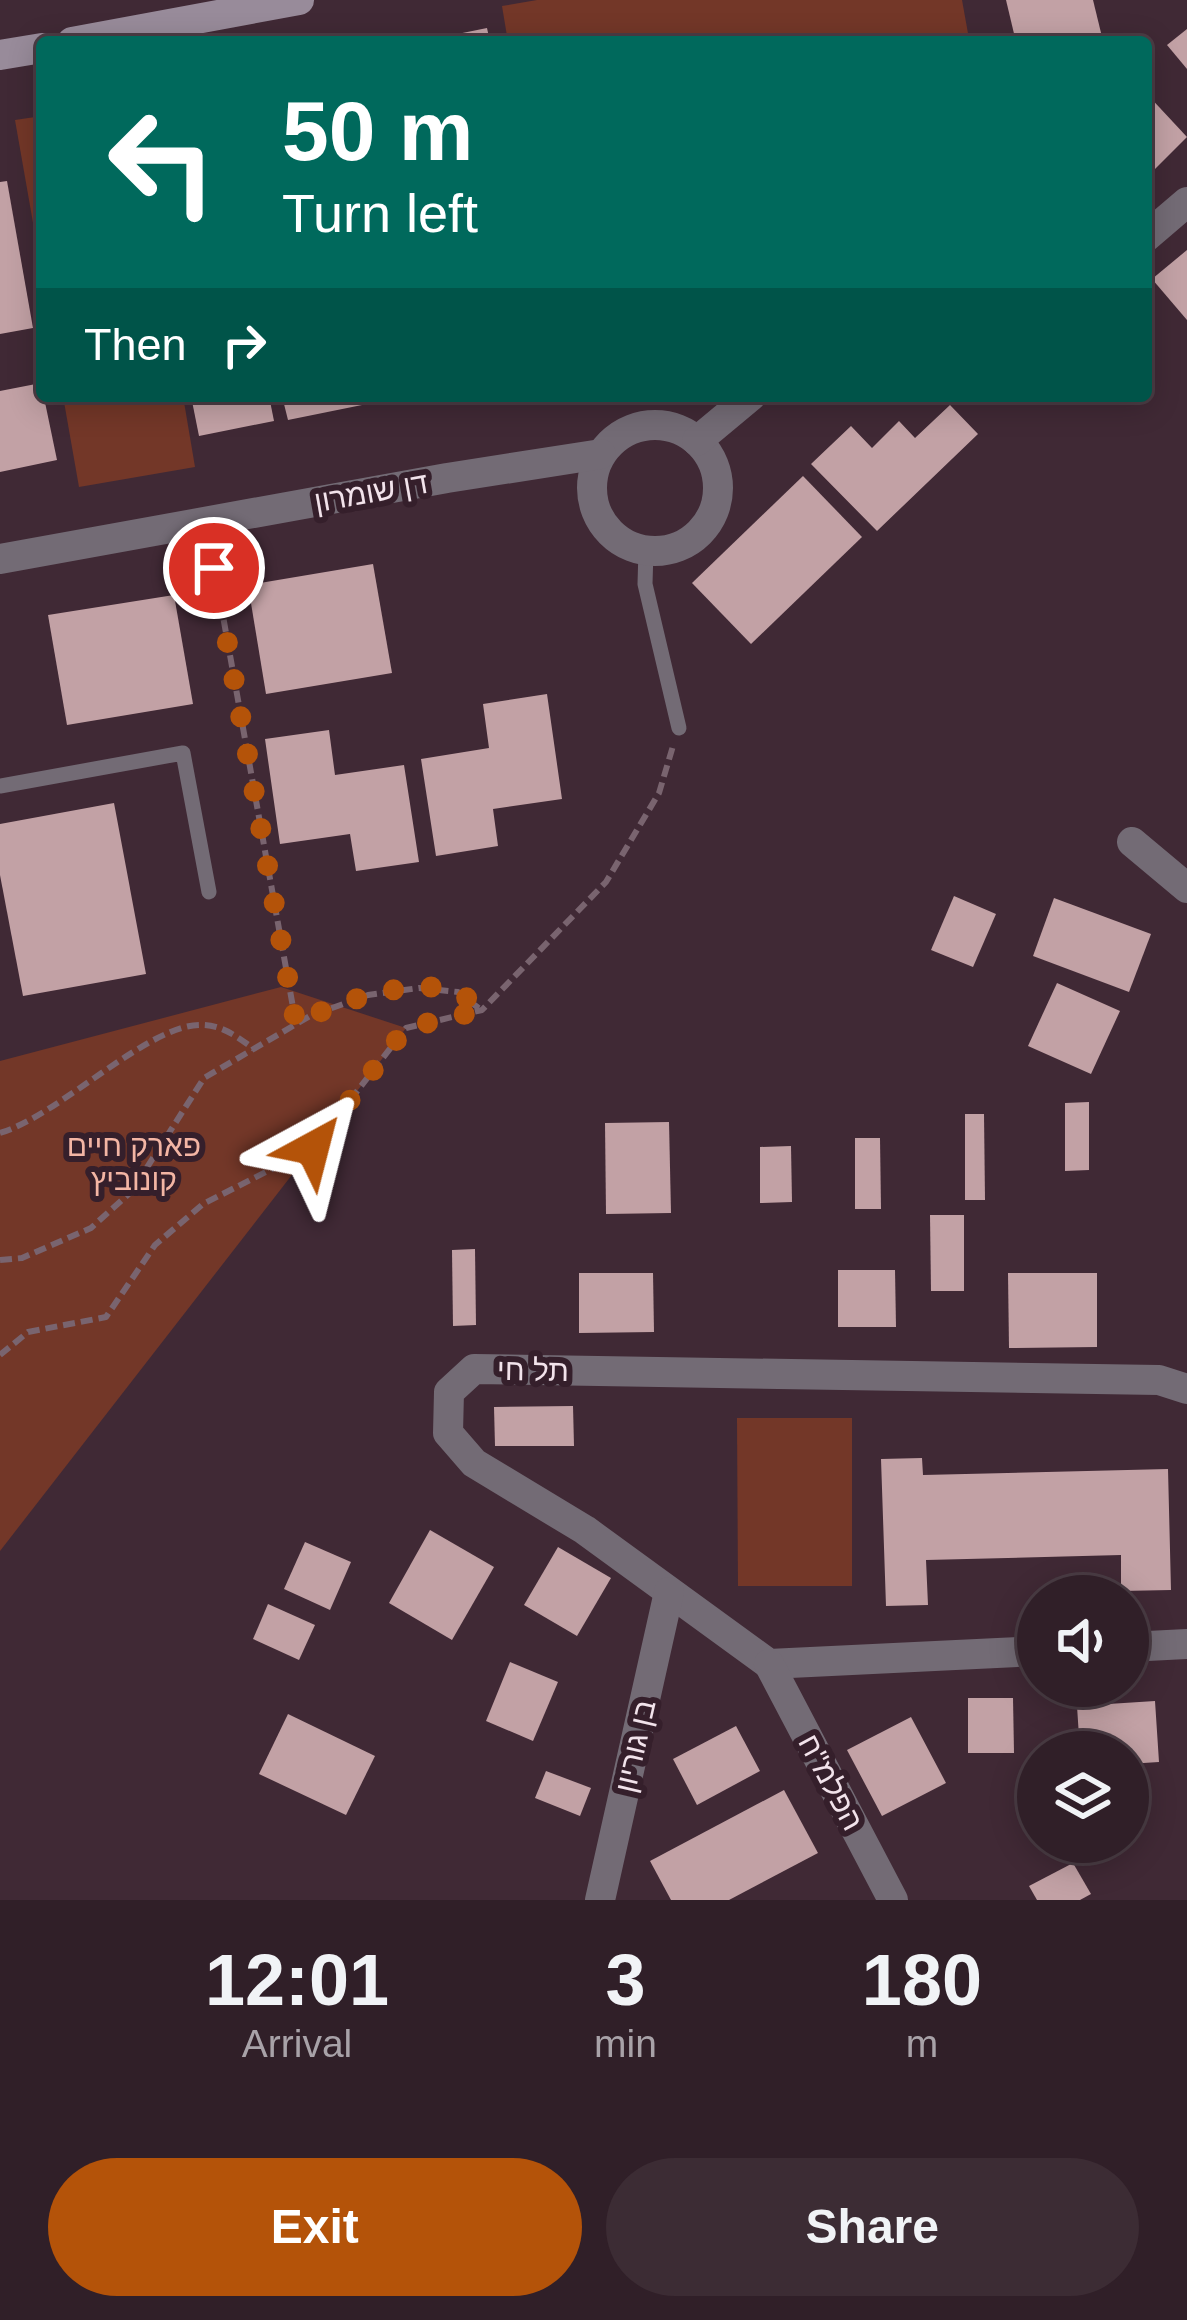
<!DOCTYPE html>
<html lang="en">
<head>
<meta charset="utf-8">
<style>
	body { margin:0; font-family:Helvetica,Heebo,sans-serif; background:#3c2c34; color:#f1f3f6; height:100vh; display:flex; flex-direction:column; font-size:45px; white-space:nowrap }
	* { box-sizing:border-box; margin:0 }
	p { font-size:39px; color:#a8a2a8 }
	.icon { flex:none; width:66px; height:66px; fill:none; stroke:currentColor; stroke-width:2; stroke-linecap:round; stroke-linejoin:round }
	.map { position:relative; height:1900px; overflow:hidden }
	.sheet { display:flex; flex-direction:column; background:#301f28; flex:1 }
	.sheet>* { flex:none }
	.top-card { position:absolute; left:36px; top:36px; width:1116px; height:366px; border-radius:12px; box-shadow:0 6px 30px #0003,0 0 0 3px #4b3d45; background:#00695c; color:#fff; overflow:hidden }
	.fabs { position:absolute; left:1017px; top:1575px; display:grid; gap:24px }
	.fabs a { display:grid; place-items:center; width:132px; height:132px; border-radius:50%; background:#301f28; box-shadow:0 6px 30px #0003,0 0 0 3px #4b3d45; font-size:60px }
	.pin { position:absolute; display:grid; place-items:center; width:102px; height:102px; color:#fff; margin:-51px; border:6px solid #fff; border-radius:50%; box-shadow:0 3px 12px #0007 }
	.me { position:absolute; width:132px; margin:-66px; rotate:38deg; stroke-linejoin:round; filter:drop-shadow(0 0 9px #0008) }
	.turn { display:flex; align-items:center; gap:42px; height:252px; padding:0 48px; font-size:54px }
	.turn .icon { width:156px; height:156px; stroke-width:2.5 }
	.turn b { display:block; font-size:84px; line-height:102px }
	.then { display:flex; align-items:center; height:114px; padding:0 48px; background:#0003; gap:24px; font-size:45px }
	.eta { display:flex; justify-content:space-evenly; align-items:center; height:204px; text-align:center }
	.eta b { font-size:72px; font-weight:700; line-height:84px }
	.primary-button { display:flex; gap:24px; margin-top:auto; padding:24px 48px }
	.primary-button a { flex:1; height:138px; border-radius:72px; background:#b45309; color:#fff; font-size:48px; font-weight:700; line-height:138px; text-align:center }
	.primary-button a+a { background:#3c2c34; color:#f1f3f6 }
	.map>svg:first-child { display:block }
	.green { fill:#733728 }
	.building { fill:#c2a1a5 }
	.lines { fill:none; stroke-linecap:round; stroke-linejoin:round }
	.path { stroke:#79646f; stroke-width:6; stroke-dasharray:12 6; stroke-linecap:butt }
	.lane { stroke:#736b75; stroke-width:15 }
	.street { stroke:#736b75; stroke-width:30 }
	.secondary { stroke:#988b9a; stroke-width:30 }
	.route { stroke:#b45309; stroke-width:21; stroke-dasharray:0 37.8 }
	.labels { text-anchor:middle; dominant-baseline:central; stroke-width:12; stroke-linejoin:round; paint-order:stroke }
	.street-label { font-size:30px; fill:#f2e3eb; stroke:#351f2b }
	.park-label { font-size:30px; fill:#f3b5a4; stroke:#351f2b }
</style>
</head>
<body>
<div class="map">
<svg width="1187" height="1900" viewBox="0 0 1187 1900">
	<rect width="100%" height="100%" fill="#402935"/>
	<g class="green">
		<path d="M 537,0 L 962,0 L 969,39 L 508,42 L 502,6 Z"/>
		<path d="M 42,116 L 42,274 L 15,120 Z"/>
		<path d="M 63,396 L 183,396 L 195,467 L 79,487 Z"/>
		<path d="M 281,987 L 406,1028 L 0,1551 L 0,1061 Z"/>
		<path d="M 737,1418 L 852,1418 L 852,1586 L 738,1586 Z"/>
	</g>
	<g class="building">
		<path d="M 1006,0 L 1093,0 L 1103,41 L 1016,42 Z"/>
		<path d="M 487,28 L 490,42 L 428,42 L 428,40 Z"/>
		<path d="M 1187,29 L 1187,69 L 1167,45 Z"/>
		<path d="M 1146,93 L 1187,137 L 1146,178 Z"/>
		<path d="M 7,181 L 33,328 L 0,334 L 0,182 Z"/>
		<path d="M 1187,250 L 1187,320 L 1152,279 Z"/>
		<path d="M 41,383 L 57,460 L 0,472 L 0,391 Z"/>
		<path d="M 191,396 L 269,396 L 274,421 L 199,436 Z"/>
		<path d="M 282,396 L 360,396 L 362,405 L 288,420 Z"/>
		<path d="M 950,405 L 978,434 L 877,531 L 811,464 L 851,426 L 872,448 L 899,421 L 915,438 Z"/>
		<path d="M 803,476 L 862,537 L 751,644 L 692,583 Z"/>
		<path d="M 373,564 L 392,673 L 266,694 L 248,585 Z"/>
		<path d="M 174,595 L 193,704 L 67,725 L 48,615 Z"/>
		<path d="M 547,694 L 562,799 L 493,809 L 498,846 L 436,856 L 421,759 L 489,748 L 483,704 Z"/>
		<path d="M 329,730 L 335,775 L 404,765 L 419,862 L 356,871 L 350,834 L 280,844 L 265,739 Z"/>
		<path d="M 114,803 L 146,974 L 23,996 L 0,875 L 0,824 Z"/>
		<path d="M 954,896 L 996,914 L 973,967 L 931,950 Z"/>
		<path d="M 1054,898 L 1151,934 L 1129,992 L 1033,956 Z"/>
		<path d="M 1057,983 L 1120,1011 L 1091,1074 L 1028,1046 Z"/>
		<path d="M 1089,1102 L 1089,1170 L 1065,1171 L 1065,1103 Z"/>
		<path d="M 965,1114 L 984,1114 L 985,1200 L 965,1200 Z"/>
		<path d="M 669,1122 L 671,1213 L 606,1214 L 605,1123 Z"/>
		<path d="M 855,1138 L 880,1138 L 881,1209 L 855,1209 Z"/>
		<path d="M 791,1146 L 792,1202 L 760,1203 L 760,1147 Z"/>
		<path d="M 930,1215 L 964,1215 L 964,1291 L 931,1291 Z"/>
		<path d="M 475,1249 L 476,1325 L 453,1326 L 452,1250 Z"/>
		<path d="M 838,1270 L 895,1270 L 896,1327 L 838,1327 Z"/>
		<path d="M 579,1273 L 653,1273 L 654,1332 L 579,1333 Z"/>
		<path d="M 1008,1273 L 1097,1273 L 1097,1347 L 1009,1348 Z"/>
		<path d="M 573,1406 L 574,1446 L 495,1446 L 494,1407 Z"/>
		<path d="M 922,1458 L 923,1475 L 1168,1469 L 1171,1590 L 1121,1591 L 1121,1555 L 926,1560 L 928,1605 L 886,1606 L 881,1459 Z"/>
		<path d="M 430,1530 L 494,1567 L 452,1640 L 389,1603 Z"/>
		<path d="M 305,1542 L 351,1562 L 330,1610 L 284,1589 Z"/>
		<path d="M 558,1547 L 611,1578 L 577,1636 L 524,1605 Z"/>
		<path d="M 268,1604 L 315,1625 L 299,1660 L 253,1639 Z"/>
		<path d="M 510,1662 L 558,1682 L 533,1741 L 486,1721 Z"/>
		<path d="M 968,1698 L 1013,1698 L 1014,1753 L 968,1753 Z"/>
		<path d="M 1155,1701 L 1159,1762 L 1128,1764 L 1128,1752 L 1080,1752 L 1077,1706 Z"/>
		<path d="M 288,1714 L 375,1756 L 346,1815 L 259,1774 Z"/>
		<path d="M 911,1717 L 946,1783 L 882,1816 L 847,1750 Z"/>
		<path d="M 736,1726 L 760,1771 L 697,1805 L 673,1759 Z"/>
		<path d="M 546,1771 L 591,1788 L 580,1816 L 535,1798 Z"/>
		<path d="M 784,1790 L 818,1853 L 729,1900 L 671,1900 L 650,1861 Z"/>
		<path d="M 1073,1863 L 1091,1894 L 1080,1900 L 1037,1900 L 1029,1886 Z"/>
	</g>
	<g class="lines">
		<g class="path">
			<path d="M 211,549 L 296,1024"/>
			<path d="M 0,1133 C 62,1114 151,1021 204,1025 C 224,1026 239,1038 254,1049"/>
			<path d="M 0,1260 L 22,1258 L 91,1228 L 132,1191 L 204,1078 L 310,1016 L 368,995 L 419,988 L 458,992 L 481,1010"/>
			<path d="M 0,1355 L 28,1332 L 106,1317 L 155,1245 L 203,1204 L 313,1148 L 406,1028 L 482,1010 L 606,882 L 659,793 L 673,746"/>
		</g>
		<g class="lane">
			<path d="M 646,550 L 645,584 L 679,728"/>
			<path d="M 0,786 L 183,753 L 209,892"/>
		</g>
		<g class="street">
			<path d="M 1146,237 L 1187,202"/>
			<circle cx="655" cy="488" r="63"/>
			<path d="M 697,441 L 751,396"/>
			<path d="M 0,559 L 447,478 L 601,454"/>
			<path d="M 1132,842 L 1187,888"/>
			<path d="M 1128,1647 L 1187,1644"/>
			<path d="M 1038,1651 L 769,1664 L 585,1530 L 474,1463 L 448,1433 L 449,1392 L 474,1369 L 1159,1380 L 1187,1389"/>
			<path d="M 769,1664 L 893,1900"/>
			<path d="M 600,1900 L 669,1592"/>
		</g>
		<g class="secondary">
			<path d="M 72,42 L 299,0"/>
			<path d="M 0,55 L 42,48"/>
		</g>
	</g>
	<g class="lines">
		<path class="route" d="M 214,568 L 296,1024 C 332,1003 419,974 459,993 C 467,997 475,1005 482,1010 L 406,1028 L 313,1148"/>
	</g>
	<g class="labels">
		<g class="street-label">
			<text transform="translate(371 492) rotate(-10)">דן שומרון</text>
			<text transform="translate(533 1370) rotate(1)">תל חי</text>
			<text transform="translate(635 1746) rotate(-77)">בן גוריון</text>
			<text transform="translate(831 1782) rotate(62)">הפלמ"ח</text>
		</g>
		<g class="park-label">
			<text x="134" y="1145">פארק חיים<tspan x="134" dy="34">קונוביץ</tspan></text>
		</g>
	</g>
</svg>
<div class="fabs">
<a><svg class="icon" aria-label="sound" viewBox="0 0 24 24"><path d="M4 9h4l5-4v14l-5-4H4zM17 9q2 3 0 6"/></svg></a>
<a><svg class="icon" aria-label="layers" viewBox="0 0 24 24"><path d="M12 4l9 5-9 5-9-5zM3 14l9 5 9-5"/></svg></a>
</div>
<div class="pin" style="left:214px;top:568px;background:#d93025"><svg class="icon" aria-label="arrive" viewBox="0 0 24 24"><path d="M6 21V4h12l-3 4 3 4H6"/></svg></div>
<svg class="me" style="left:313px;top:1148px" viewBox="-20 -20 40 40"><path d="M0-17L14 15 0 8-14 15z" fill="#b45309" stroke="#fff" stroke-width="4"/></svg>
<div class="top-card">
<div class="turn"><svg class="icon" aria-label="left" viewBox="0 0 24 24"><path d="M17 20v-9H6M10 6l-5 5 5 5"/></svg><div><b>50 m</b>Turn left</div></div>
<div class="then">Then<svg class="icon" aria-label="right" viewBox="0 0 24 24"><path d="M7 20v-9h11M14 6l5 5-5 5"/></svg></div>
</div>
</div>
<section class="sheet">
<div class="eta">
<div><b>12:01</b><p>Arrival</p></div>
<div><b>3</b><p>min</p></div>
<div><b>180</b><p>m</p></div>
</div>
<div class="primary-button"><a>Exit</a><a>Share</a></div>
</section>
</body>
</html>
